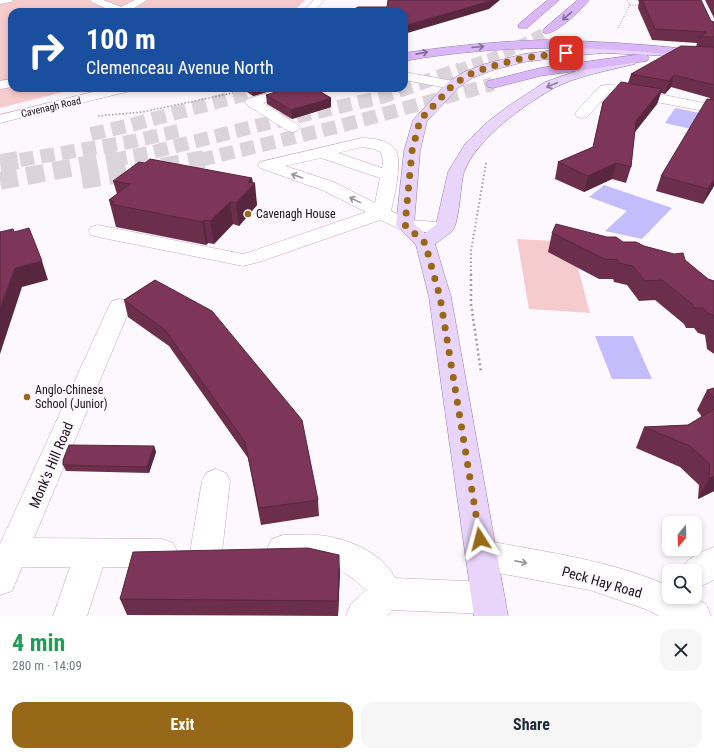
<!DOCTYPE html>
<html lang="en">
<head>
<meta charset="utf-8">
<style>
	body { margin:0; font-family:"Roboto Condensed",sans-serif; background:#f6f6f7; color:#1f2937; height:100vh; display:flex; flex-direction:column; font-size:15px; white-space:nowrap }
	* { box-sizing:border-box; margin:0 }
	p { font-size:13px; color:#747a83 }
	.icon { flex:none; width:22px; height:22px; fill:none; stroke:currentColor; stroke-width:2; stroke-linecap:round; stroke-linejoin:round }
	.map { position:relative; height:616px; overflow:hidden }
	.drawer { display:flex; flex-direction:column; background:#fff; flex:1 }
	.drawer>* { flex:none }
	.guide { position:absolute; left:8px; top:8px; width:400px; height:84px; border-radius:12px; box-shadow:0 2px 6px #0003; background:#1a4fa0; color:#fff; overflow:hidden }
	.needle { width:26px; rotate:199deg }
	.fabs { position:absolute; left:662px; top:516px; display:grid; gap:8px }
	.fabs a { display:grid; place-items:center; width:40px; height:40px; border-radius:8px; background:#fff; box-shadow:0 2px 6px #0003; font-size:20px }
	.pin { position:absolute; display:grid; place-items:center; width:34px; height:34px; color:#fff; margin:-17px; border-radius:8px; box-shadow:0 2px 6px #0006 }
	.me { position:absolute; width:44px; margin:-22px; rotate:351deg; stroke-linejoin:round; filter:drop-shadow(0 0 3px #0008) }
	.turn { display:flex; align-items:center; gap:14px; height:84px; padding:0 12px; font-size:18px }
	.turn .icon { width:52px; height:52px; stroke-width:2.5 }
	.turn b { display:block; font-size:28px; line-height:34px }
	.round { display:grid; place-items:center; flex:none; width:42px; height:42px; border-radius:12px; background:#f6f6f7 }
	.head { display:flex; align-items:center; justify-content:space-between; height:68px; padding:0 12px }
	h1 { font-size:24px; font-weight:700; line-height:30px; color:#1e9e55 }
	.cta { display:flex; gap:8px; margin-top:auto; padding:8px 12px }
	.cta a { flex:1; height:46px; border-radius:12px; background:#966817; color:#fff; font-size:16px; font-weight:700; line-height:46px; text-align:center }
	.cta a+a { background:#f6f6f7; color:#1f2937 }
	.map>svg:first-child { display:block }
	.green { fill:#f6cbce }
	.water { fill:#c3befb }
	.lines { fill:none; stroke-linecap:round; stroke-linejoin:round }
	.highway-tunnel-far2 { stroke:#dbd5db; stroke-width:11; stroke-dasharray:11 5.5; stroke-linecap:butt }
	.highway-tunnel-far1 { stroke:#dbd5db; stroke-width:14; stroke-dasharray:14 7; stroke-linecap:butt }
	.highway-tunnel { stroke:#dbd5db; stroke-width:18; stroke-dasharray:18 9; stroke-linecap:butt }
	.minor-casing { stroke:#c2a7be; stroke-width:1 }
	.major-casing { stroke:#977da9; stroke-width:1 }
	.highway-casing { stroke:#977da9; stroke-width:1 }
	.path-far3 { stroke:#a29ba1; stroke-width:1; stroke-dasharray:1 1.5; stroke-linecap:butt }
	.path-far2 { stroke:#a29ba1; stroke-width:1.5; stroke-dasharray:1.5 2; stroke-linecap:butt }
	.path-far1 { stroke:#a29ba1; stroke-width:2; stroke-dasharray:1.5 2.5; stroke-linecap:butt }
	.path { stroke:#a29ba1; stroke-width:2.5; stroke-dasharray:2 3; stroke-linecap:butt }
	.minor { fill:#fff; fill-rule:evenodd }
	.major { fill:#e9d4fa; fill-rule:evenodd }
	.highway { fill:#dab7f6; fill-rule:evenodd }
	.wall { fill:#6c2e4d }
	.shaded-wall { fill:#58263e }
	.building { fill:#7d3659; stroke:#58263e }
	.oneway { stroke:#846c93 }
	.oneway2 { stroke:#8c7c95 }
	.oneway3 { stroke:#989498 }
	.route { stroke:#966817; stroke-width:7; stroke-dasharray:0 12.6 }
	.poi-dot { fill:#966817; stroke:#fdf8fd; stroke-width:1.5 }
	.labels { text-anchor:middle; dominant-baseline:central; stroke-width:4; stroke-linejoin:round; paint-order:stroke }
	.far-street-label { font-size:10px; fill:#1b1119; stroke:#fdf8fd }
	.poi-label { font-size:12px; fill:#1b1119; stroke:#fdf8fd; text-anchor:start }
	.near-street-label { font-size:14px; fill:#1b1119; stroke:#fdf8fd }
</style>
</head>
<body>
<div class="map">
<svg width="714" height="616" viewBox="0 0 714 616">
	<rect width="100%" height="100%" fill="#fdf8fd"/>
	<g class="green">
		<path d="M 0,0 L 306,0 L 292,12 L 12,12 L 12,88 L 79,88 L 0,108 Z"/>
		<path d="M 517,239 L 571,242 L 590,313 L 529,309 Z"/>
	</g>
	<g class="water">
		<path d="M 675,108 L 700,113 L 691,129 L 665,123 Z"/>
		<path d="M 604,185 L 672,208 L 642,239 L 605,231 L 627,211 L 589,197 Z"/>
		<path d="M 595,336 L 633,336 L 652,379 L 612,379 Z"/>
	</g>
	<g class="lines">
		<path class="highway-tunnel-far2" d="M 457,70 L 505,53 L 548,31"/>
		<g class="highway-tunnel-far1">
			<path d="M 91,134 L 127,126 L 269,88"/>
			<path d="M 20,160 L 134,141 L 178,131"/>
			<path d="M 113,160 L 149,153 L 260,125 L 382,97 L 460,69"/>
			<path d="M 200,160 L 340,126 L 493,84"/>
		</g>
		<g class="highway-tunnel">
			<path d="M 0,163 L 26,159"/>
			<path d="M 82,180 L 134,172 L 204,159"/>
			<path d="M 0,181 L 118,159"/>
		</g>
		<g class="minor-casing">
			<g id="minor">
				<path d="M 0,0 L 13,0 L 11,2 L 0,4 Z"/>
				<path d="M 90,0 L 103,0 L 121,7 L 135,0 L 147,0 L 128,12 L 114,12 L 92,2 Z"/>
				<path d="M 314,0 L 325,0 L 313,12 L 302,12 Z"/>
				<path d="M 404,72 L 453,81 L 458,82 L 460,85 L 458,88 L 453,89 L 404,80 Z"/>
				<path d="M 12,79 L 12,87 L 0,89 L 0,81 Z"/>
				<path d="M 605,85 L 614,85 L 714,105 L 714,113 L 609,93 L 587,117 L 582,118 L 577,117 L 575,114 L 577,111 L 600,86 Z"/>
				<path d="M 109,88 L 132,88 L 130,91 L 0,123 L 0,115 Z"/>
				<path d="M 285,88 L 306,88 L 304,91 L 263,103 L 298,125 L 300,128 L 298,131 L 293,132 L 288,131 L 247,105 L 245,102 L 247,99 Z"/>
				<path d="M 362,138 C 372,138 387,140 394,148 C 404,158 394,197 391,211 L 409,220 L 452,223 L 454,227 L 452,231 L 445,233 L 405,231 L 380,220 L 259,262 L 243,266 L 98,237 L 91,235 L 89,231 L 91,227 L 98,225 L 243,254 L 247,253 L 366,212 L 322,190 L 260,168 L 258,165 L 260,162 ZM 362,147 L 374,149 L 381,152 L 383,161 L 382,168 L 338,153 ZM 321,158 L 380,178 L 375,203 L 334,182 L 285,166 Z"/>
				<path d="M 120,299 L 128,301 L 131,306 L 34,538 L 162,539 L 173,543 L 178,553 L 173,563 L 162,567 L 103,567 L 87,616 L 53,616 L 70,567 L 22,567 L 12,591 L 0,595 L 0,544 L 109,306 L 112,301 Z"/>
				<path d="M 216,469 L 226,473 L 230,481 L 222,552 L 217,562 L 206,566 L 195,562 L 190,552 L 202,481 L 206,473 Z"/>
				<path d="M 283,535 C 294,535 306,534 317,535 C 345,537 382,552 395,578 L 488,582 L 500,587 L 505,598 L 500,609 L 488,614 L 392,610 L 387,616 L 346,616 L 351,604 L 366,590 C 351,576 338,566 318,563 C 301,561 289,566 272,559 L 267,549 L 272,539 Z"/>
				<path d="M 482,540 C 545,552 610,560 669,586 L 669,597 L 692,597 L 706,604 L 711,616 L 659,616 L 648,610 L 590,590 L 482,570 L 471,565 L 466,555 L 471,545 Z"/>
				<path d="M 714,547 L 714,580 L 695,589 L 695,571 L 680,571 C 686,558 701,552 714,547 Z"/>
			</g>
		</g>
		<g class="major-casing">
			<path id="major" d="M 580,47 L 604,47 L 714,50 L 714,58 L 604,53 L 580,55 L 524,62 L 493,70 L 472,78 L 458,88 L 427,121 L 420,151 L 414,224 L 425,233 L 436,225 L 448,172 L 465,144 L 485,124 L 507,107 L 545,82 L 591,66 L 631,57 L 635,58 L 637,61 L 635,64 C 610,70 577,76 554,88 C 524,105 476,139 464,172 C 460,185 460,222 452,231 C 447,236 440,240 435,244 L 451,297 L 508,616 L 474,616 L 429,297 L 416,245 L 396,225 L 404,151 L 413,120 L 448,82 L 464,72 L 485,64 L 524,54 Z"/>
		</g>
		<g class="highway-casing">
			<g id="highway">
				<path d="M 548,0 L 559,0 L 527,28 L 519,28 L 518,26 L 519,24 Z"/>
				<path d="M 578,0 L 589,0 C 582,9 555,36 544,33 L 543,31 L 544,29 Z"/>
				<path d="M 546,40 C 594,41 641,44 689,49 L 693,51 L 695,53 L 693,55 L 689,57 C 592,45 501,44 404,61 L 404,53 C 451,46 498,41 546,40 Z"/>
				<path d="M 643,54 L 647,55 L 649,58 L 647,61 L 540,76 L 493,88 L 488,87 L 486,84 L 488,81 L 540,68 Z"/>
			</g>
		</g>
		<g class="path-far3">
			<path d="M 630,5 L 640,5"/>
			<path d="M 618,28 L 630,5 L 627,0"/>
		</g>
		<path class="path-far2" d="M 98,116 L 142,112 L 233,93"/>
		<path class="path-far1" d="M 471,275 L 471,251 L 486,163"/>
		<path class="path" d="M 471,274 L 471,304 L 481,372"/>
		<use href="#minor" class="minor"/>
		<use href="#major" class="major"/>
		<use href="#highway" class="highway"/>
	</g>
	<g class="wall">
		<path d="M 638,0 L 701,0 L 711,21 L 714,22 L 714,186 L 703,204 L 656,191 L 661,176 L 710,98 L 671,87 L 665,94 L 661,93 L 657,104 L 634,132 L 631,167 L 626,183 L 612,179 L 584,192 L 555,179 L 558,162 L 593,147 L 603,102 L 628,83 L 631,74 L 696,47 L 697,43 L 652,40 L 638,8 L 639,2 Z"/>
		<path d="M 705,0 L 714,0 L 714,18 Z"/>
		<path d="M 241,88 L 280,88 L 253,96 Z"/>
		<path d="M 266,95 L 331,107 L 292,119 L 267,104 Z"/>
		<path d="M 252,178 L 257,205 L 239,226 L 233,224 L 214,244 L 208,243 L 206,245 L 116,227 L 109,200 L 117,194 L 113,181 Z"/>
		<path d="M 552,233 L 623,242 L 644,246 L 685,260 L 708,279 L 714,281 L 714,354 L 707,349 L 705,335 L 698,333 L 694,328 L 686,328 L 684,324 L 655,300 L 639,301 L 627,285 L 614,282 L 613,279 L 599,279 L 548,252 Z"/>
		<path d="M 155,280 L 318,500 L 319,516 L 261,525 L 248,458 L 169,346 L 128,317 L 124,300 Z"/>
		<path d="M 714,388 L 714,491 L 698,499 L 699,485 L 680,467 L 636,448 L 644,427 L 688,425 L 702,417 L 697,410 L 707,390 Z"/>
		<path d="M 154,446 L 156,452 L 149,473 L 66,471 L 63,465 Z"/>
		<path d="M 340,571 L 338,616 L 127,615 L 120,599 Z"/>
	</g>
	<g class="shaded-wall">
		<path d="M 492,0 L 500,0 L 489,9 L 404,34 L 404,26 Z"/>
		<path d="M 674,75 L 671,87 L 665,94 L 669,81 Z"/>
		<path d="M 252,88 L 280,88 L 253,96 Z"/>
		<path d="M 662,89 L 657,104 L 632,136 L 636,121 Z"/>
		<path d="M 331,98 L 331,107 L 292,119 L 291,110 Z"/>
		<path d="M 616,163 L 612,179 L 584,192 L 588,176 Z"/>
		<path d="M 252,178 L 253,185 L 255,183 L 257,205 L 239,226 L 236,203 L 248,182 Z"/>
		<path d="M 714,180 L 714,186 L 703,204 L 708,189 Z"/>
		<path d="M 230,202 L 233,224 L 214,244 L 210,221 Z"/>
		<path d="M 204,220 L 208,243 L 206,245 L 202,222 Z"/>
		<path d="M 42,261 L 48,280 L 22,287 L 0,354 L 0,308 L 15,268 Z"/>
		<path d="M 154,446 L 156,452 L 149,473 L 147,467 Z"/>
		<path d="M 714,476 L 714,491 L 698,499 L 709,479 Z"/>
		<path d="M 339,555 L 340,571 L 338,616 L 338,601 Z"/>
	</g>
	<g class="building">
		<path d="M 388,0 L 492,0 L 490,1 L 404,26 L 404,12 L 349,12 L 358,7 L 387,7 Z"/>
		<path d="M 642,0 L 701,0 L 711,21 L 714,22 L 714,37 L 699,37 L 707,32 L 655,29 Z"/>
		<path d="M 681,46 L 714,47 L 714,85 L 674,75 L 669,81 L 631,74 Z"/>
		<path d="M 621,82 L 662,89 L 636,121 L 631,167 L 616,163 L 588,176 L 558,162 L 593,147 L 603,102 Z"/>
		<path d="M 288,88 L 314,88 L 331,98 L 291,110 L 266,95 Z"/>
		<path d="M 707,99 L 714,100 L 714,180 L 708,189 L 661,176 Z"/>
		<path d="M 150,159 L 252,178 L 248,182 L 255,183 L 236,203 L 230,202 L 210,221 L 204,220 L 202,222 L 110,204 L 114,202 L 109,200 L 130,184 L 113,181 L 139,162 L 145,163 Z"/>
		<path d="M 556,224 L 607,237 L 616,237 L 623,242 L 636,242 L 644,246 L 674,254 L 683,253 L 685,260 L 708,279 L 714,281 L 714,319 L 713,315 L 707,313 L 703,308 L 694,308 L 692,304 L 662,280 L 645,281 L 633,266 L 619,263 L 618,260 L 605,259 L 552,233 Z"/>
		<path d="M 29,228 L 42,261 L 15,268 L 0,308 L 0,232 L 13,229 L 14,232 Z"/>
		<path d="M 155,280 L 212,311 L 302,420 L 318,500 L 259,508 L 245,442 L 165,330 L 124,300 Z"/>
		<path d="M 714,388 L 714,398 L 707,390 Z"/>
		<path d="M 714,409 L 714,476 L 709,479 L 710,464 L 690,446 L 644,427 L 688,425 Z"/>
		<path d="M 69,445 L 154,446 L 147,467 L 63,465 L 63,460 Z"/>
		<path d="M 308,548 L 339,555 L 338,601 L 120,599 L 133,552 Z"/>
	</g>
	<defs><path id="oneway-shaft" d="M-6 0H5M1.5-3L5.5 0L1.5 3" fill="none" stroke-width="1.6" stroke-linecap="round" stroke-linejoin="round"/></defs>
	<g class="oneway">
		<use href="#oneway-shaft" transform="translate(567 16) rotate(139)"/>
		<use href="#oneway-shaft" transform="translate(478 47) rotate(-5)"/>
		<use href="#oneway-shaft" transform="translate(422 53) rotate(-11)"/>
	</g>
	<use class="oneway2" href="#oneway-shaft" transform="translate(552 85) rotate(156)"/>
	<g class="oneway3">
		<use href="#oneway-shaft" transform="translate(297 176) rotate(-161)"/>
		<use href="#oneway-shaft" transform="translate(355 200) rotate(-154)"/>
		<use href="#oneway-shaft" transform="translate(521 562) rotate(11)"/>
	</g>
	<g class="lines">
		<path class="route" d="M 480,539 L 440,297 L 425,243 L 405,225 L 412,151 L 420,120 L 453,85 L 468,75 L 489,67 L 524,58 L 566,53"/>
	</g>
	<g class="poi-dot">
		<circle cx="248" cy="214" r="4"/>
		<circle cx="27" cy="397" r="4"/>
	</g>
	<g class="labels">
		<g class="far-street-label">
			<text transform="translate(51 107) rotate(-13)">Cavenagh Road</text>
		</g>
		<g class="poi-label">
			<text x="256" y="214">Cavenagh House</text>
			<text x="35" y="390">Anglo-Chinese<tspan x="35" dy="14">School (Junior)</tspan></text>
		</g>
		<g class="near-street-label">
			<text transform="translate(51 465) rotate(-67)">Monk's Hill Road</text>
			<text transform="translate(602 582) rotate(16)">Peck Hay Road</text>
		</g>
	</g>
</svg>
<div class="fabs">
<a><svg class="needle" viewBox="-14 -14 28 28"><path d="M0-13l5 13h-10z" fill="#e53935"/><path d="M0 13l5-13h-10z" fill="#747a83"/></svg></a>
<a><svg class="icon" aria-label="search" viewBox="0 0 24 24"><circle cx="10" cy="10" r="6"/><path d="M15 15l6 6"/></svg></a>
</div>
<div class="pin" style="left:566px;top:53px;background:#d93025"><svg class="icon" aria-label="arrive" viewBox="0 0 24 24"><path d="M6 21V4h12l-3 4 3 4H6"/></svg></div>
<svg class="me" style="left:480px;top:539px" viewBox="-20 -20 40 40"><path d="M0-17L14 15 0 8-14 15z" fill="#966817" stroke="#fff" stroke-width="4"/></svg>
<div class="guide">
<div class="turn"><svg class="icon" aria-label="right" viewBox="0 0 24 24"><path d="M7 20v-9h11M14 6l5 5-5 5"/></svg><div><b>100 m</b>Clemenceau Avenue North</div></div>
</div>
</div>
<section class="drawer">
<div class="head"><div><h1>4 min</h1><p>280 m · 14:09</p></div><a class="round"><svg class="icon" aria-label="close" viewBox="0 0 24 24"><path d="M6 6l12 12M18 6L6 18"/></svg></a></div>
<div class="cta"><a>Exit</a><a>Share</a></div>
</section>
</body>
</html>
